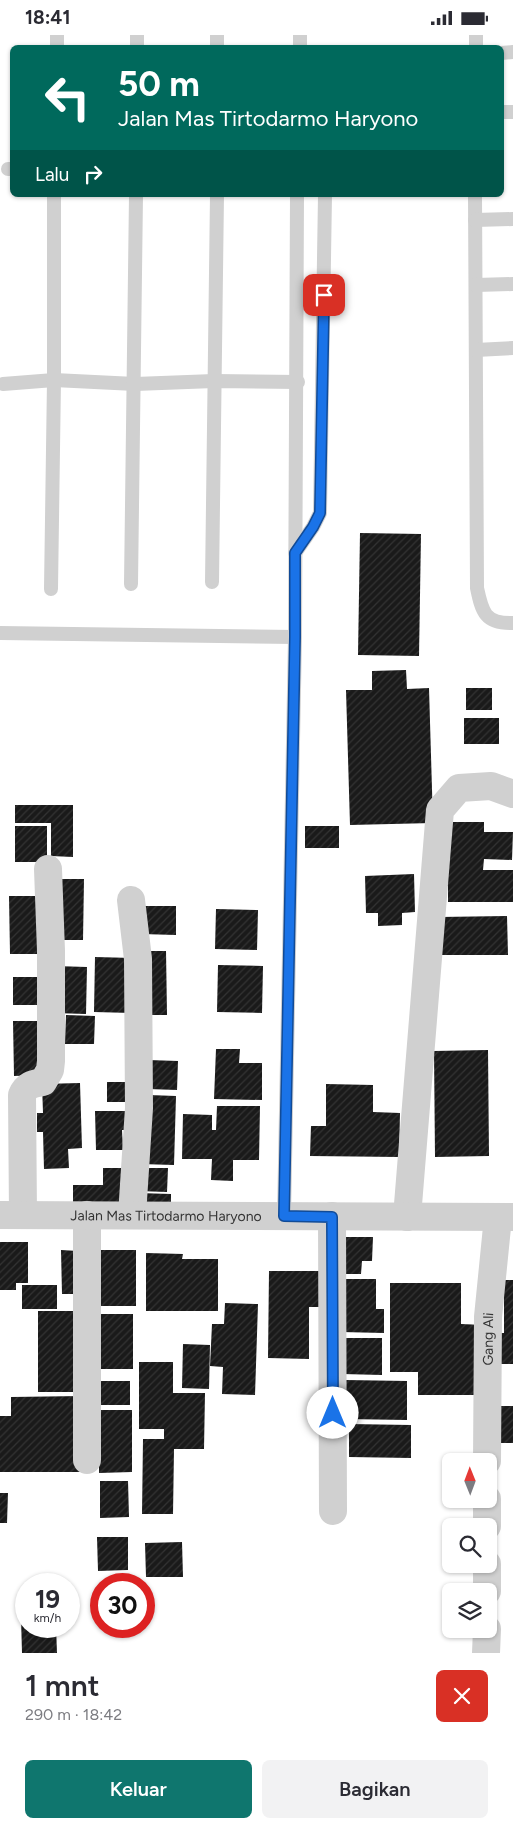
<!DOCTYPE html>
<html lang="id">
<head>
<meta charset="utf-8">
<style>
	body { margin:0; font-family:Figtree,sans-serif; background:#f2f2f3; color:#2b2b33; height:100vh; display:flex; flex-direction:column; font-size:19px; white-space:nowrap }
	* { box-sizing:border-box; margin:0 }
	p { font-size:16px; color:#7c7c81 }
	.icon { flex:none; width:28px; height:28px; fill:none; stroke:currentColor; stroke-width:2; stroke-linecap:round; stroke-linejoin:round }
	.map { position:relative; height:1618px; overflow:hidden }
	.details { display:flex; flex-direction:column; background:#fff; flex:1 }
	.details>* { flex:none }
	.banner { position:absolute; left:10px; top:10px; width:494px; height:152px; border-radius:8px; box-shadow:0 1px 4px #0004; background:#00695c; color:#fff; overflow:hidden }
	.needle { width:32px; rotate:359deg }
	.buttons { position:absolute; left:442px; top:1418px; display:grid; gap:10px }
	.buttons a { display:grid; place-items:center; width:55px; height:55px; border-radius:8px; background:#fff; box-shadow:0 1px 4px #0004; font-size:25px }
	.speed { position:absolute; left:15px; top:1538px; display:flex; gap:10px; font-size:25px; font-weight:700; text-align:center }
	.speed>* { display:grid; place-content:center; width:65px; height:65px; border-radius:50%; background:#fff; box-shadow:0 1px 4px #0004; line-height:1 }
	.speed small { font-size:12px; font-weight:400 }
	.speed .limit { border:8px solid #d22; background:#fff; color:#111 }
	.pin { position:absolute; display:grid; place-items:center; width:42px; height:42px; color:#fff; margin:-21px; border-radius:10px; box-shadow:0 2px 8px #0006 }
	.me { position:absolute; width:55px; margin:-28px; rotate:0deg; stroke-linejoin:round; filter:drop-shadow(0 0 4px #0008) }
	.turn { display:flex; align-items:center; gap:18px; height:105px; padding:0 25px; font-size:22px }
	.turn .icon { width:65px; height:65px; stroke-width:2.5 }
	.turn b { display:block; font-size:35px; line-height:42px }
	.then { display:flex; align-items:center; height:48px; padding:0 25px; background:#0003; gap:10px; font-size:19px }
	.round { display:grid; place-items:center; flex:none; width:52px; height:52px; border-radius:8px; background:#f2f2f3 }
	.headline { display:flex; align-items:center; justify-content:space-between; height:85px; padding:0 25px }
	h1 { font-size:30px; font-weight:600; line-height:38px }
	.cta { display:flex; gap:10px; margin-top:auto; padding:10px 25px }
	.cta a { flex:1; height:58px; border-radius:8px; background:#0f766e; color:#fff; font-size:20px; font-weight:600; line-height:58px; text-align:center }
	.cta a+a { background:#f2f2f3; color:#2b2b33 }
	.status { display:flex; justify-content:space-between; align-items:center; height:35px; padding:0 25px; background:#fff; direction:ltr }
	.status svg { height:14px; fill:currentColor }
	.map>svg:first-child { display:block }
	.building { fill:url(#building-hatch) }
	.lines { fill:none; stroke-linecap:round; stroke-linejoin:round }
	.service { stroke:#d0d0d0; stroke-width:14 }
	.minor { stroke:#d0d0d0; stroke-width:28 }
	.tertiary { stroke:#d0d0d0; stroke-width:28 }
	.route-casing { stroke:#114b97; stroke-width:12 }
	.route { stroke:#1a73e8; stroke-width:9 }
	.labels { text-anchor:middle; dominant-baseline:central; stroke-width:5; stroke-linejoin:round; paint-order:stroke }
	.street-label { font-size:14px; fill:#333; stroke:#fff }
</style>
</head>
<body>
<div class="status"><b>18:41</b><svg viewBox="0 0 49 12"><path d="M0 12V9h3v3zM5 12V6h3v6zM10 12V3h3v9zM15 12V0h3v12zM26 1h20v11H26zM47 4h2v5h-2z"/></svg></div>
<div class="map">
<svg width="513" height="1618" viewBox="0 0 513 1618">
	<defs>
		<pattern id="building-hatch" width="6" height="6" patternUnits="userSpaceOnUse" patternTransform="scale(1.25)"><rect width="6" height="6" fill="#1a1a1a"/><path d="M-1 1l2-2M0 6l6-6M5 7l2-2" fill="none" stroke="#333"/></pattern>
	</defs>
	<rect width="100%" height="100%" fill="#fff"/>
	<g class="building">
		<path d="M 360,498 L 421,499 L 419,621 L 358,620 Z"/>
		<path d="M 406,635 L 407,654 L 429,653 L 433,788 L 350,790 L 346,655 L 372,655 L 372,636 Z"/>
		<rect x="466" y="653" width="26" height="22"/>
		<rect x="464" y="683" width="35" height="26"/>
		<path d="M 15,770 L 73,770 L 73,822 L 51,821 L 51,788 L 15,788 Z"/>
		<path d="M 449,787 L 484,787 L 484,797 L 513,797 L 512,825 L 484,824 L 483,835 L 513,835 L 513,867 L 448,867 L 448,851 L 439,851 Z"/>
		<rect x="15" y="791" width="32" height="36"/>
		<rect x="305" y="791" width="34" height="22"/>
		<path d="M 414,839 L 415,877 L 402,878 L 402,890 L 378,891 L 378,878 L 366,878 L 365,841 Z"/>
		<path d="M 54,844 L 84,844 L 83,905 L 54,905 Z"/>
		<path d="M 9,861 L 43,861 L 44,919 L 10,919 Z"/>
		<path d="M 141,871 L 176,871 L 176,900 L 141,899 Z"/>
		<path d="M 216,874 L 258,875 L 257,915 L 215,914 Z"/>
		<path d="M 507,881 L 508,920 L 439,920 L 439,882 Z"/>
		<path d="M 147,916 L 166,916 L 167,980 L 145,980 Z"/>
		<path d="M 95,922 L 133,923 L 132,978 L 94,977 Z"/>
		<path d="M 218,930 L 263,931 L 262,978 L 217,977 Z"/>
		<path d="M 55,931 L 87,932 L 86,979 L 54,978 Z"/>
		<rect x="13" y="942" width="33" height="28"/>
		<path d="M 66,980 L 95,981 L 94,1009 L 65,1009 Z"/>
		<path d="M 13,986 L 44,986 L 44,1040 L 14,1041 Z"/>
		<path d="M 216,1014 L 240,1014 L 239,1028 L 262,1028 L 262,1065 L 214,1064 Z"/>
		<path d="M 488,1015 L 489,1121 L 435,1122 L 434,1016 Z"/>
		<path d="M 148,1025 L 178,1026 L 177,1055 L 148,1054 Z"/>
		<rect x="107" y="1047" width="25" height="20"/>
		<path d="M 80,1048 L 82,1113 L 68,1114 L 69,1133 L 44,1134 L 43,1097 L 37,1097 L 37,1078 L 43,1078 L 42,1049 Z"/>
		<path d="M 326,1049 L 373,1050 L 373,1077 L 400,1078 L 399,1122 L 310,1121 L 311,1091 L 326,1091 Z"/>
		<path d="M 149,1060 L 176,1061 L 174,1130 L 140,1129 Z"/>
		<path d="M 217,1071 L 260,1071 L 259,1125 L 233,1125 L 233,1146 L 211,1145 L 212,1124 L 182,1124 L 183,1079 L 212,1080 L 212,1095 L 216,1095 Z"/>
		<path d="M 95,1076 L 131,1076 L 131,1095 L 122,1095 L 123,1115 L 96,1115 Z"/>
		<path d="M 103,1133 L 128,1133 L 128,1169 L 73,1169 L 73,1150 L 103,1150 Z"/>
		<path d="M 139,1133 L 168,1133 L 167,1157 L 138,1156 Z"/>
		<path d="M 138,1158 L 171,1159 L 171,1175 L 138,1174 Z"/>
		<path d="M 338,1202 L 373,1202 L 372,1226 L 362,1226 L 361,1239 L 338,1239 Z"/>
		<path d="M 0,1207 L 28,1207 L 28,1248 L 16,1248 L 16,1255 L 0,1255 Z"/>
		<path d="M 61,1215 L 78,1216 L 78,1259 L 62,1259 Z"/>
		<path d="M 101,1215 L 136,1215 L 136,1271 L 90,1271 L 90,1249 L 101,1248 Z"/>
		<path d="M 146,1218 L 183,1219 L 182,1224 L 218,1224 L 218,1276 L 146,1276 Z"/>
		<path d="M 269,1236 L 328,1236 L 327,1272 L 309,1272 L 309,1324 L 268,1323 Z"/>
		<path d="M 342,1244 L 376,1244 L 376,1274 L 384,1274 L 384,1298 L 341,1297 Z"/>
		<path d="M 504,1245 L 513,1245 L 513,1329 L 492,1329 L 492,1298 L 504,1298 Z"/>
		<path d="M 390,1248 L 461,1248 L 461,1289 L 484,1290 L 484,1360 L 418,1360 L 418,1337 L 390,1337 Z"/>
		<rect x="22" y="1250" width="35" height="24"/>
		<path d="M 225,1268 L 258,1269 L 255,1360 L 222,1359 L 223,1332 L 210,1331 L 212,1289 L 224,1289 Z"/>
		<rect x="38" y="1276" width="45" height="81"/>
		<rect x="100" y="1279" width="33" height="55"/>
		<path d="M 342,1303 L 382,1303 L 382,1340 L 342,1339 Z"/>
		<path d="M 183,1309 L 210,1310 L 209,1354 L 182,1353 Z"/>
		<path d="M 139,1327 L 173,1327 L 173,1358 L 205,1358 L 204,1414 L 174,1414 L 173,1479 L 142,1479 L 143,1404 L 164,1404 L 164,1394 L 139,1394 Z"/>
		<path d="M 345,1345 L 407,1346 L 407,1385 L 345,1384 Z"/>
		<rect x="99" y="1346" width="31" height="24"/>
		<path d="M 82,1361 L 82,1437 L 0,1437 L 0,1381 L 11,1381 L 11,1362 Z"/>
		<path d="M 499,1371 L 513,1371 L 513,1408 L 498,1408 Z"/>
		<path d="M 99,1375 L 132,1375 L 132,1437 L 99,1438 Z"/>
		<path d="M 349,1389 L 411,1390 L 411,1423 L 349,1422 Z"/>
		<path d="M 100,1446 L 128,1446 L 129,1482 L 100,1483 Z"/>
		<path d="M 0,1458 L 8,1458 L 7,1488 L 0,1488 Z"/>
		<path d="M 97,1502 L 128,1502 L 128,1535 L 98,1536 Z"/>
		<path d="M 182,1507 L 183,1542 L 146,1542 L 145,1508 Z"/>
		<rect x="69" y="1553" width="2" height="34"/>
		<path d="M 21,1583 L 26,1583 L 26,1591 L 56,1591 L 57,1618 L 22,1618 Z"/>
	</g>
	<g class="lines">
		<g class="service">
			<path d="M 217,0 L 217,12"/>
			<path d="M 57,12 L 57,0"/>
			<path d="M 137,12 L 137,0"/>
			<path d="M 300,12 L 300,0"/>
			<path d="M 476,12 L 476,0"/>
			<path d="M 501,18 L 513,17"/>
			<path d="M 501,77 L 513,77"/>
			<path d="M 8,134 L 12,134"/>
			<path d="M 475,160 L 477,553 C 482,577 485,589 513,588"/>
			<path d="M 475,185 L 513,184"/>
			<path d="M 476,250 L 513,249"/>
			<path d="M 476,315 L 513,313"/>
			<path d="M 3,349 L 54,345 L 135,349 L 214,346 L 298,347"/>
			<path d="M 295,518 L 313,492 L 320,478 L 325,160"/>
			<path d="M 212,547 L 217,160"/>
			<path d="M 131,549 L 136,160"/>
			<path d="M 51,554 L 54,345 L 54,160"/>
			<path d="M 0,598 L 295,602"/>
			<path d="M 284,1181 L 295,602 L 297,160"/>
		</g>
		<g class="minor">
			<path d="M 131,865 L 138,924 L 139,1073 L 132,1180"/>
			<path d="M 23,1180 L 22,1060 C 26,1050 32,1049 43,1047 L 50,1035 L 51,1026 L 51,916 L 48,834"/>
			<path d="M 332,1181 L 333,1476"/>
			<path d="M 407,1182 L 440,775 L 459,753 L 491,751 L 513,759"/>
			<path d="M 87,1425 L 87,1180"/>
			<path id="s1" d="M 487,1426 L 488,1282 L 498,1182"/>
			<path d="M 487,1491 L 487,1464"/>
			<path d="M 487,1556 L 487,1529"/>
			<path d="M 486,1618 L 487,1594"/>
		</g>
		<path class="tertiary" id="s2" d="M 0,1180 L 513,1182"/>
	</g>
	<g class="lines">
		<g class="route-casing">
			<path id="route" d="M 324,260 L 320,478 L 313,492 L 295,518 L 295,602 L 284,1181 L 332,1182 L 333,1378"/>
		</g>
		<use href="#route" class="route"/>
	</g>
	<g class="labels">
		<g class="street-label">
			<text stroke="none"><textPath href="#s2" startOffset="166">Jalan Mas Tirtodarmo Haryono</textPath></text>
			<text stroke="none"><textPath href="#s1" startOffset="122">Gang Ali</textPath></text>
		</g>
	</g>
</svg>
<div class="buttons">
<a><svg class="needle" viewBox="-14 -14 28 28"><path d="M0-13l5 13h-10z" fill="#e53935"/><path d="M0 13l5-13h-10z" fill="#7c7c81"/></svg></a>
<a><svg class="icon" aria-label="search" viewBox="0 0 24 24"><circle cx="10" cy="10" r="6"/><path d="M15 15l6 6"/></svg></a>
<a><svg class="icon" aria-label="layers" viewBox="0 0 24 24"><path d="M12 4l9 5-9 5-9-5zM3 14l9 5 9-5"/></svg></a>
</div>
<div class="speed"><div>19<small>km/h</small></div><div class="limit">30</div></div>
<div class="pin" style="left:324px;top:260px;background:#d93025"><svg class="icon" aria-label="arrive" viewBox="0 0 24 24"><path d="M6 21V4h12l-3 4 3 4H6"/></svg></div>
<svg class="me" style="left:333px;top:1378px" viewBox="-20 -20 40 40"><circle r="19" fill="#fff"/><path d="M0-13L10 11 0 6-10 11z" fill="#1a73e8"/></svg>
<div class="banner">
<div class="turn"><svg class="icon" aria-label="left" viewBox="0 0 24 24"><path d="M17 20v-9H6M10 6l-5 5 5 5"/></svg><div><b>50 m</b>Jalan Mas Tirtodarmo Haryono</div></div>
<div class="then">Lalu<svg class="icon" aria-label="right" viewBox="0 0 24 24"><path d="M7 20v-9h11M14 6l5 5-5 5"/></svg></div>
</div>
</div>
<section class="details">
<div class="headline"><div><h1>1 mnt</h1><p>290 m · 18:42</p></div><a class="round" style="background:#d93025;color:#fff"><svg class="icon" aria-label="close" viewBox="0 0 24 24"><path d="M6 6l12 12M18 6L6 18"/></svg></a></div>
<div class="cta"><a>Keluar</a><a>Bagikan</a></div>
</section>
</body>
</html>
